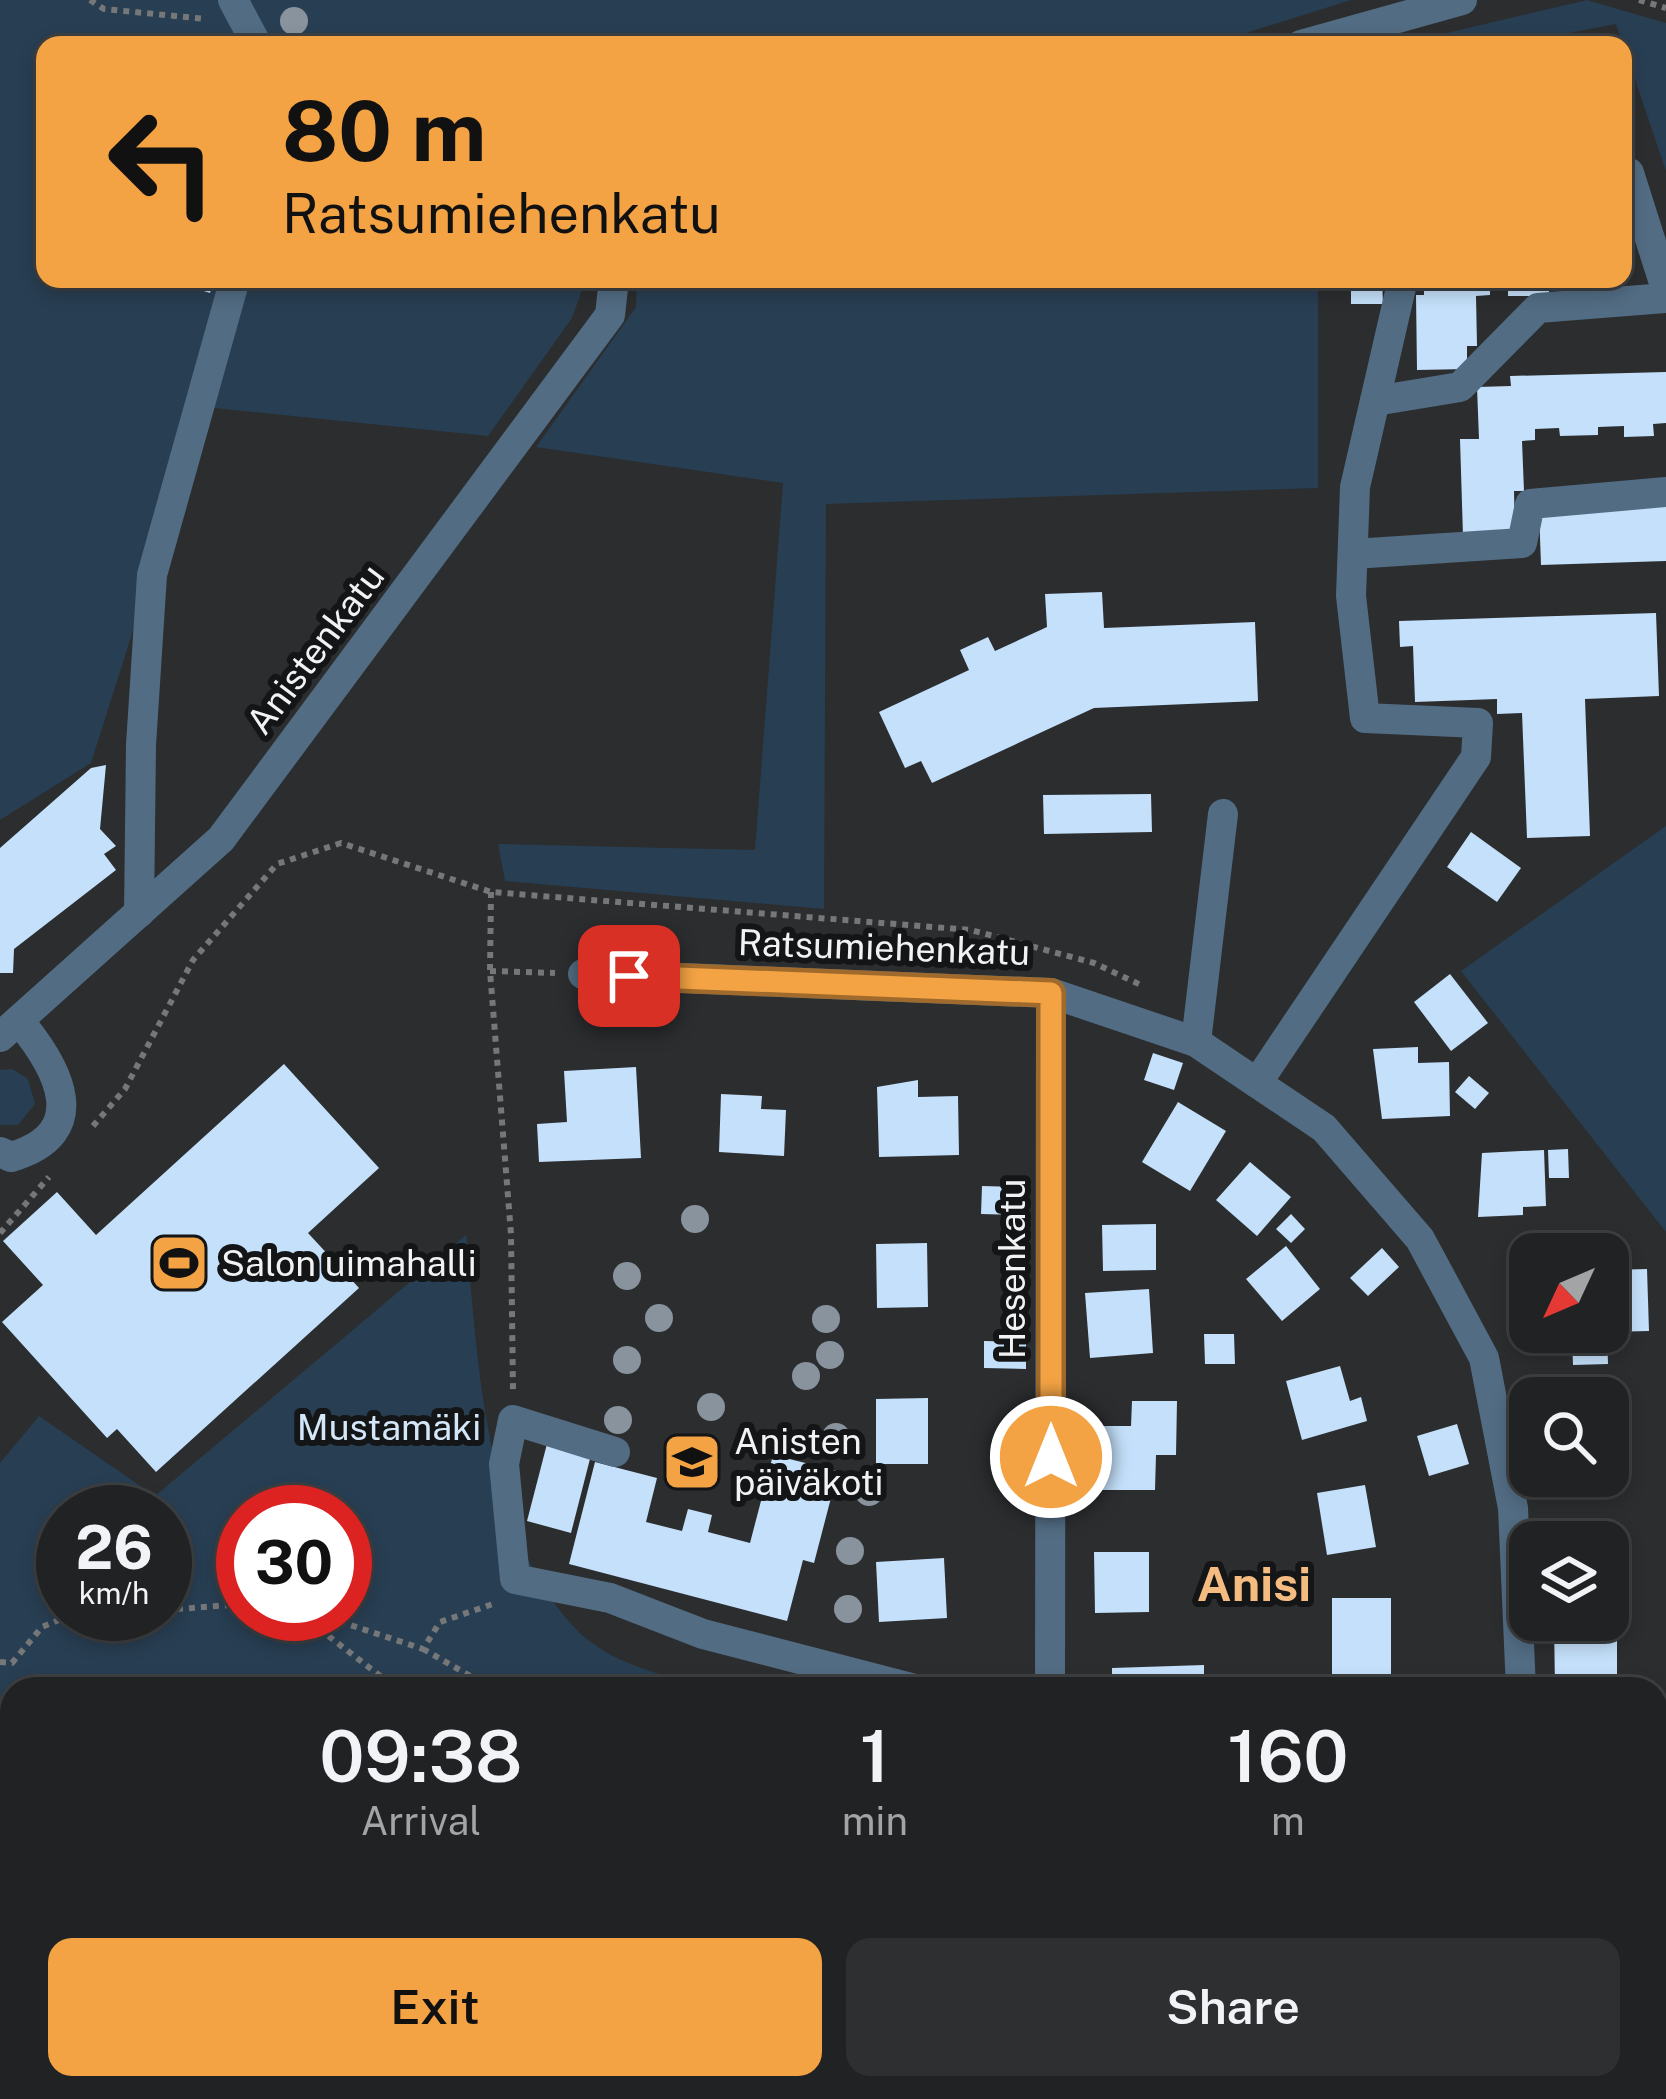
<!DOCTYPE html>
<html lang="en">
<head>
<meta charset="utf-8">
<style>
	body { margin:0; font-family:"Public Sans",sans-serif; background:#2d2f30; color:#f1f3f6; height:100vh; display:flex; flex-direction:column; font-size:45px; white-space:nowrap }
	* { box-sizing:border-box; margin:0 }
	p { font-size:39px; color:#a2a4a6 }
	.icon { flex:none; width:66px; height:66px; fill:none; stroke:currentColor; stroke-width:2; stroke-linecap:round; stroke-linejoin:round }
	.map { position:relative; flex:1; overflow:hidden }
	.panel { position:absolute; left:0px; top:1677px; width:1668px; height:423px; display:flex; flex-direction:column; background:#202223; border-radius:36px 36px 0 0; box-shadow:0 6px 18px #0003,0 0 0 3px #3d3f41 }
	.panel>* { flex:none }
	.hud { position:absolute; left:36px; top:36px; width:1596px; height:252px; border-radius:24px; box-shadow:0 6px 18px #0003,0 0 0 3px #3d3f41; background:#f4a344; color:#111; overflow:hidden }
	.needle { width:78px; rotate:226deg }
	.buttons { position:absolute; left:1509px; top:1233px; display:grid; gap:24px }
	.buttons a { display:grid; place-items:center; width:120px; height:120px; border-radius:24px; background:#202223; box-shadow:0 6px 18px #0003,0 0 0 3px #3d3f41; font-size:60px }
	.speed { position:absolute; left:36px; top:1485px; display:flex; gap:24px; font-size:60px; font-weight:700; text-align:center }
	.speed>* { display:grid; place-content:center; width:156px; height:156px; border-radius:50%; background:#202223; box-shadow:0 6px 18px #0003,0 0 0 3px #3d3f41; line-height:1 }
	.speed small { font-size:30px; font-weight:400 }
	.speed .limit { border:18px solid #d22; background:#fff; color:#111 }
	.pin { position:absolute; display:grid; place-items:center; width:102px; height:102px; color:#fff; margin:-51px; border-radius:24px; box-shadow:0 6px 18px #0006 }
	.me { position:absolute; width:132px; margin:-66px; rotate:0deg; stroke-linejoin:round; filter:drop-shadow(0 0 9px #0008) }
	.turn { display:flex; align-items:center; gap:42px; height:252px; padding:0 48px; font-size:54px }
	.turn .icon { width:156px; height:156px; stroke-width:2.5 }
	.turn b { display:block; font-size:84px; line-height:102px }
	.eta { display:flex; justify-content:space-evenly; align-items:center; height:204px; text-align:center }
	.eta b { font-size:72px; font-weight:600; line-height:84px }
	.primary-button { display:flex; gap:24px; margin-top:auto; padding:24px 48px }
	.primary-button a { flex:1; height:138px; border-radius:24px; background:#f4a344; color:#111; font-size:48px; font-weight:600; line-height:138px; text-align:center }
	.primary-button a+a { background:#2d2f30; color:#f1f3f6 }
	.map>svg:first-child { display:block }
	.green { fill:#283e52; fill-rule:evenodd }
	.building { fill:#c4e0fa }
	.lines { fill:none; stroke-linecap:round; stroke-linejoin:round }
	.path { stroke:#767779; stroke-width:6; stroke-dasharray:6 6; stroke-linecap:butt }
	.minor { stroke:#526c83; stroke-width:30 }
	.major { stroke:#74aada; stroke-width:30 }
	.tree { fill:#88939e }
	.route-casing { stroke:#9f6a2c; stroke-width:30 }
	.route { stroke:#f4a344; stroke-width:21 }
	.labels { text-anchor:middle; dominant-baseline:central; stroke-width:12; stroke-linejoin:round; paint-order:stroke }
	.street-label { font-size:36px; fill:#f1f2f4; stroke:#141516 }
	.poi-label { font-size:36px; fill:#f1f2f4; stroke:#141516; text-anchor:start }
	.park-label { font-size:36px; fill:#d4e7f8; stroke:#141516 }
	.district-label { font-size:48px; font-weight:bold; fill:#f5bc81; stroke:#141516 }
</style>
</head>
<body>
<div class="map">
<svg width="1666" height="2099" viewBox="0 0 1666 2099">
	<rect width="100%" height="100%" fill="#2b2d2f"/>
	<g class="green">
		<path d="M 0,0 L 1351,0 L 1214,43 L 45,45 L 45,279 L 586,279 L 572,318 L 488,436 L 204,407 L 91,763 L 0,820 Z"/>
		<path d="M 1587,0 L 1666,23 L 1666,171 L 1616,24 L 1506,45 L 1396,45 Z"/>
		<path d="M 637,279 L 1318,279 L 1318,488 L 826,504 L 824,909 L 505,881 L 498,844 L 755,850 L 783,483 L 536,447 L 636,307 Z"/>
		<path d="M 1666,826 L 1666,1232 L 1461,971 Z"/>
		<path d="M 12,1069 L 28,1079 L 35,1104 L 18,1125 L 0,1125 L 0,1070 Z"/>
		<path d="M 466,1235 C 478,1359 484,1531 573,1626 C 608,1665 666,1675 713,1689 L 12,1689 L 12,1828 L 0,1819 L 0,1463 L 39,1416 L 155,1496 ZM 63,1512 L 165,1512 L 165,1614 L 63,1614 ZM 243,1512 L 345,1512 L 345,1614 L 243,1614 Z"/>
		<path d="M 607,2088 L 935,2088 L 920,2099 L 618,2099 Z"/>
	</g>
	<g class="building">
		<path d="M 166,279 L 214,279 L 210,293 Z"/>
		<path d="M 1351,279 L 1382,279 L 1383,304 L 1351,304 Z"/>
		<path d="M 1424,279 L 1605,279 L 1605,293 L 1578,293 L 1578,285 L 1549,285 L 1549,296 L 1508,296 L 1508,287 L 1490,287 L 1490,295 L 1476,296 L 1477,346 L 1467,346 L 1467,369 L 1417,370 L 1416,295 L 1424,295 Z"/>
		<path d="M 1666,372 L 1666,423 L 1653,424 L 1654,436 L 1624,437 L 1624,426 L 1598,427 L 1598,435 L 1560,436 L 1559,428 L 1535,429 L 1535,440 L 1522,441 L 1524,491 L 1514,491 L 1515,535 L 1463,536 L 1460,439 L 1479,439 L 1477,387 L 1511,386 L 1510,376 Z"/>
		<path d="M 1666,506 L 1666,561 L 1541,565 L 1539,510 Z"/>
		<path d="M 1102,592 L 1104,628 L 1255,622 L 1258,701 L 1094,708 L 932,783 L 921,761 L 905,768 L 879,712 L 969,670 L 960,650 L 988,637 L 995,651 L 1047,627 L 1045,594 Z"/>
		<path d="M 1656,613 L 1659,696 L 1585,699 L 1590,836 L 1527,838 L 1522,713 L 1497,714 L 1497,699 L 1415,702 L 1413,646 L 1400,647 L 1399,621 Z"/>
		<path d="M 106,765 L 100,829 L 116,846 L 104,854 L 116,870 L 14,949 L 13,973 L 0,973 L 0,848 L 91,768 Z"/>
		<path d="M 1151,794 L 1152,832 L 1044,834 L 1043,795 Z"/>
		<path d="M 1471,832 L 1521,868 L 1497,902 L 1447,867 Z"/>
		<path d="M 1450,974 L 1488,1023 L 1451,1051 L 1414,1002 Z"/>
		<path d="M 1418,1047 L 1418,1063 L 1449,1062 L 1450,1116 L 1382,1119 L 1373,1049 Z"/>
		<path d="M 1153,1053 L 1183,1063 L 1174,1090 L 1144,1080 Z"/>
		<path d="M 284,1064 L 379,1168 L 308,1233 L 359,1288 L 156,1472 L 117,1429 L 107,1438 L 2,1322 L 43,1285 L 3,1241 L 57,1192 L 96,1235 Z"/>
		<path d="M 636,1067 L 641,1158 L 539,1162 L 537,1124 L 567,1122 L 564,1071 Z"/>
		<path d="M 1469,1076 L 1489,1093 L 1475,1109 L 1455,1092 Z"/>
		<path d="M 918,1080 L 918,1097 L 958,1096 L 959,1155 L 879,1157 L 877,1087 Z"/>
		<path d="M 721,1094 L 762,1096 L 761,1109 L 786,1110 L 784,1156 L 719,1152 Z"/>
		<path d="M 1178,1102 L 1226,1131 L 1190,1191 L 1142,1162 Z"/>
		<path d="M 1568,1149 L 1569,1178 L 1549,1178 L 1548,1150 Z"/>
		<path d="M 1544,1150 L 1546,1206 L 1523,1207 L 1523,1215 L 1478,1217 L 1482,1153 Z"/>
		<path d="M 1250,1162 L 1291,1197 L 1257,1236 L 1216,1200 Z"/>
		<path d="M 982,1186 L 1021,1187 L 1020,1215 L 981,1214 Z"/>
		<path d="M 1291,1214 L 1305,1229 L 1291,1243 L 1276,1229 Z"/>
		<path d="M 1156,1224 L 1156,1270 L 1103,1271 L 1102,1225 Z"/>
		<path d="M 927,1243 L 928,1307 L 877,1308 L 876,1244 Z"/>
		<path d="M 1286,1246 L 1320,1289 L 1282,1321 L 1246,1279 Z"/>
		<path d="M 1382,1248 L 1399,1267 L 1368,1296 L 1350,1278 Z"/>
		<path d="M 1647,1269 L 1649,1331 L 1608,1332 L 1608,1270 Z"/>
		<path d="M 1149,1289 L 1153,1353 L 1090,1358 L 1085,1293 Z"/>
		<path d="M 1548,1332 L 1607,1332 L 1608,1364 L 1573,1365 L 1572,1340 L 1548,1341 Z"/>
		<path d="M 1204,1334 L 1234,1334 L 1235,1364 L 1205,1364 Z"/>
		<path d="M 984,1341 L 1026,1342 L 1026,1369 L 984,1368 Z"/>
		<path d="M 1340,1366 L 1350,1401 L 1361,1397 L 1367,1421 L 1302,1440 L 1286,1381 Z"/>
		<path d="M 928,1398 L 928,1464 L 876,1464 L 876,1399 Z"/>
		<path d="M 1132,1401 L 1177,1401 L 1176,1455 L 1156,1455 L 1155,1490 L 1094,1490 L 1094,1426 L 1131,1426 Z"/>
		<path d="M 1457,1424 L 1469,1464 L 1429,1476 L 1417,1436 Z"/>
		<path d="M 548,1440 L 592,1451 L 571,1533 L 527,1521 Z"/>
		<path d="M 773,1455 L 838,1471 L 814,1563 L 803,1560 L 787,1621 L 569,1564 L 595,1462 L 657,1478 L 646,1522 L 682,1531 L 688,1509 L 712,1515 L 708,1532 L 750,1543 Z"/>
		<path d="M 1365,1485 L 1376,1547 L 1327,1555 L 1317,1493 Z"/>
		<path d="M 1094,1552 L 1149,1552 L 1149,1612 L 1095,1613 Z"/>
		<path d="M 944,1558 L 947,1618 L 879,1622 L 876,1562 Z"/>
		<path d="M 1608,1596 L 1617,1596 L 1617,1689 L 1555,1689 L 1554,1620 L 1608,1620 Z"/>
		<rect x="1332" y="1598" width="59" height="91"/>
		<path d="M 1204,1665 L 1204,1689 L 1112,1689 L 1112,1668 Z"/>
		<path d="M 466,2088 L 520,2088 L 506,2099 L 452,2099 Z"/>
		<path d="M 1053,2088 L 1132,2088 L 1118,2099 L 1039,2099 Z"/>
	</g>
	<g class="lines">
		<g class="path">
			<path d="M 90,0 L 104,9 L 206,19"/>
			<path d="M 1639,0 L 1666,8"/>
			<path d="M 491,892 L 490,971 L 511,1234 L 513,1391"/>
			<path d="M 490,971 L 555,973"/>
			<path d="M 93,1126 L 125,1089 L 193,960 L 277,864 L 341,843 L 491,892 L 971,930 L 1094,963 L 1143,986"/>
			<path d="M 0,1233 L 49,1177"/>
			<path d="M 165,1610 L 243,1604"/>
			<path d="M 300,1614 L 397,1689"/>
			<path d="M 317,1614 L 423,1649 L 440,1622 L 493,1604"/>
			<path d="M 423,1649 L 493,1689"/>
			<path d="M 0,1662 L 12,1663 L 42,1627 L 74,1614"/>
			<path d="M 1656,1851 L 1666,1843"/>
			<path d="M 1656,2043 L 1666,2036"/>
			<path d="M 1324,2099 L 1338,2088"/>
			<path d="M 1582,2099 L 1597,2088"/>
		</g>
		<g class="minor">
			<path d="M 233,0 L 257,45"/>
			<path d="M 1301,45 L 1462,0"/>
			<path d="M 1623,170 L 1629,173 L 1666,289"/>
			<path d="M 1375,401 L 1460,387 L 1538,308 L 1666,298"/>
			<path d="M 1353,554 L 1522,543 L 1530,504 L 1666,492"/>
			<path d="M 139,913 L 141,745 L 152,575 L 235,279"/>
			<path d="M 583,974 L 1051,993 L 1196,1042 L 1324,1128 L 1420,1239 L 1484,1358 L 1513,1508 L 1521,1689"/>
			<path d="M 0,1037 L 221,839 L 610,315 L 614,279"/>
			<path d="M 1196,1042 L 1223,814"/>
			<path d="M 1257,1083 L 1476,757 L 1478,723 L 1365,718 L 1351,596 L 1355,487 L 1403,279"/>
			<path d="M 0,1152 L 11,1157 C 93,1133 59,1069 20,1022"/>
			<path d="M 615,1452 L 513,1420 L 504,1464 L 515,1579 L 610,1598 L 703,1634 L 915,1689"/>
			<path d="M 1050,1689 L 1051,993"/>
			<path d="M 0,1868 L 12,1880"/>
			<path d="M 211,2088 L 221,2099"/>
			<path d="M 308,2099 L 308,2088"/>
		</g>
		<g class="major">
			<path d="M 1656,1955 L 1666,1947"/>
			<path d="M 1459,2099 L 1475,2088"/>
		</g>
	</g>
	<g class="tree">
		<circle cx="294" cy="21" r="14"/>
		<circle cx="695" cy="1219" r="14"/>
		<circle cx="627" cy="1276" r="14"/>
		<circle cx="659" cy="1318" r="14"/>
		<circle cx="826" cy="1319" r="14"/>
		<circle cx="830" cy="1355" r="14"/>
		<circle cx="627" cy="1360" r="14"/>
		<circle cx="806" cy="1376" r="14"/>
		<circle cx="711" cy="1407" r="14"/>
		<circle cx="618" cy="1420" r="14"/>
		<circle cx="836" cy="1437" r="14"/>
		<circle cx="869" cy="1492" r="14"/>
		<circle cx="850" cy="1551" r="14"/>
		<circle cx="848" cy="1609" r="14"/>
	</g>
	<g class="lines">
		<g class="route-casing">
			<path id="route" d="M 629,976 L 1051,993 L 1051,1457"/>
		</g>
		<use href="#route" class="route"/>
	</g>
	<defs>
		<g id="stadium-square" transform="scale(3)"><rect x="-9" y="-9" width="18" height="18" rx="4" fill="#f4a344" stroke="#141516"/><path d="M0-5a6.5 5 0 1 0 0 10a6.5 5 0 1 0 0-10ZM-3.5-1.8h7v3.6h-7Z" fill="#111"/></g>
		<g id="school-square" transform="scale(3)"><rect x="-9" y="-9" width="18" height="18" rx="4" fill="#f4a344" stroke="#141516"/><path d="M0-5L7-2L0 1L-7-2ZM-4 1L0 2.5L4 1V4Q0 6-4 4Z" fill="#111"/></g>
	</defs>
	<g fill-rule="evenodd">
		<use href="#stadium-square" x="179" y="1263"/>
		<use href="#school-square" x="692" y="1462"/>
	</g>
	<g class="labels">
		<g class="street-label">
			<text transform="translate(315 649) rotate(-53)">Anistenkatu</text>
			<text transform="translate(884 947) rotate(2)">Ratsumiehenkatu</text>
			<text transform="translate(1012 1269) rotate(-90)">Hesenkatu</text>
		</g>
		<g class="poi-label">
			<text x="221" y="1263">Salon uimahalli</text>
			<text x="734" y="1441">Anisten<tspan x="734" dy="41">päiväkoti</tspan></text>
		</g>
		<g class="park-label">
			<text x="389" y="1427">Mustamäki</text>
		</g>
		<g class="district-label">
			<text x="1254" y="1583">Anisi</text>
		</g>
	</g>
</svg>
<div class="buttons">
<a><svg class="needle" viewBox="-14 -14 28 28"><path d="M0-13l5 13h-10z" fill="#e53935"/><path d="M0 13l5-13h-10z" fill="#a2a4a6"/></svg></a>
<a><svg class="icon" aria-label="search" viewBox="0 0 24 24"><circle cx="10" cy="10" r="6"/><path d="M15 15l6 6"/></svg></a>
<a><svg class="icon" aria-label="layers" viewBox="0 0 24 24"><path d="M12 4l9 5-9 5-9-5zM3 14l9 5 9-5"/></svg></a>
</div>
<div class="speed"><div>26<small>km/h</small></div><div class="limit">30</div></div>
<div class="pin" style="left:629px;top:976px;background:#d93025"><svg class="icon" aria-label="arrive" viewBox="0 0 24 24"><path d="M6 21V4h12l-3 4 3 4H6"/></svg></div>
<svg class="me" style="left:1051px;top:1457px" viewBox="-20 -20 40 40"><circle r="17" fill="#f4a344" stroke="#fff" stroke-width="3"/><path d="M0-11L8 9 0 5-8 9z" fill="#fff"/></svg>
<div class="hud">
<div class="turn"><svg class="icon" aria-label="left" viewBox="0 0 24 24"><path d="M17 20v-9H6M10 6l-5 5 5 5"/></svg><div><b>80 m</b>Ratsumiehenkatu</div></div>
</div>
<section class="panel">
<div class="eta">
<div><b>09:38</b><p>Arrival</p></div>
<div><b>1</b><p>min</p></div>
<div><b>160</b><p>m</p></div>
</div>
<div class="primary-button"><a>Exit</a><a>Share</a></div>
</section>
</div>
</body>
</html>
